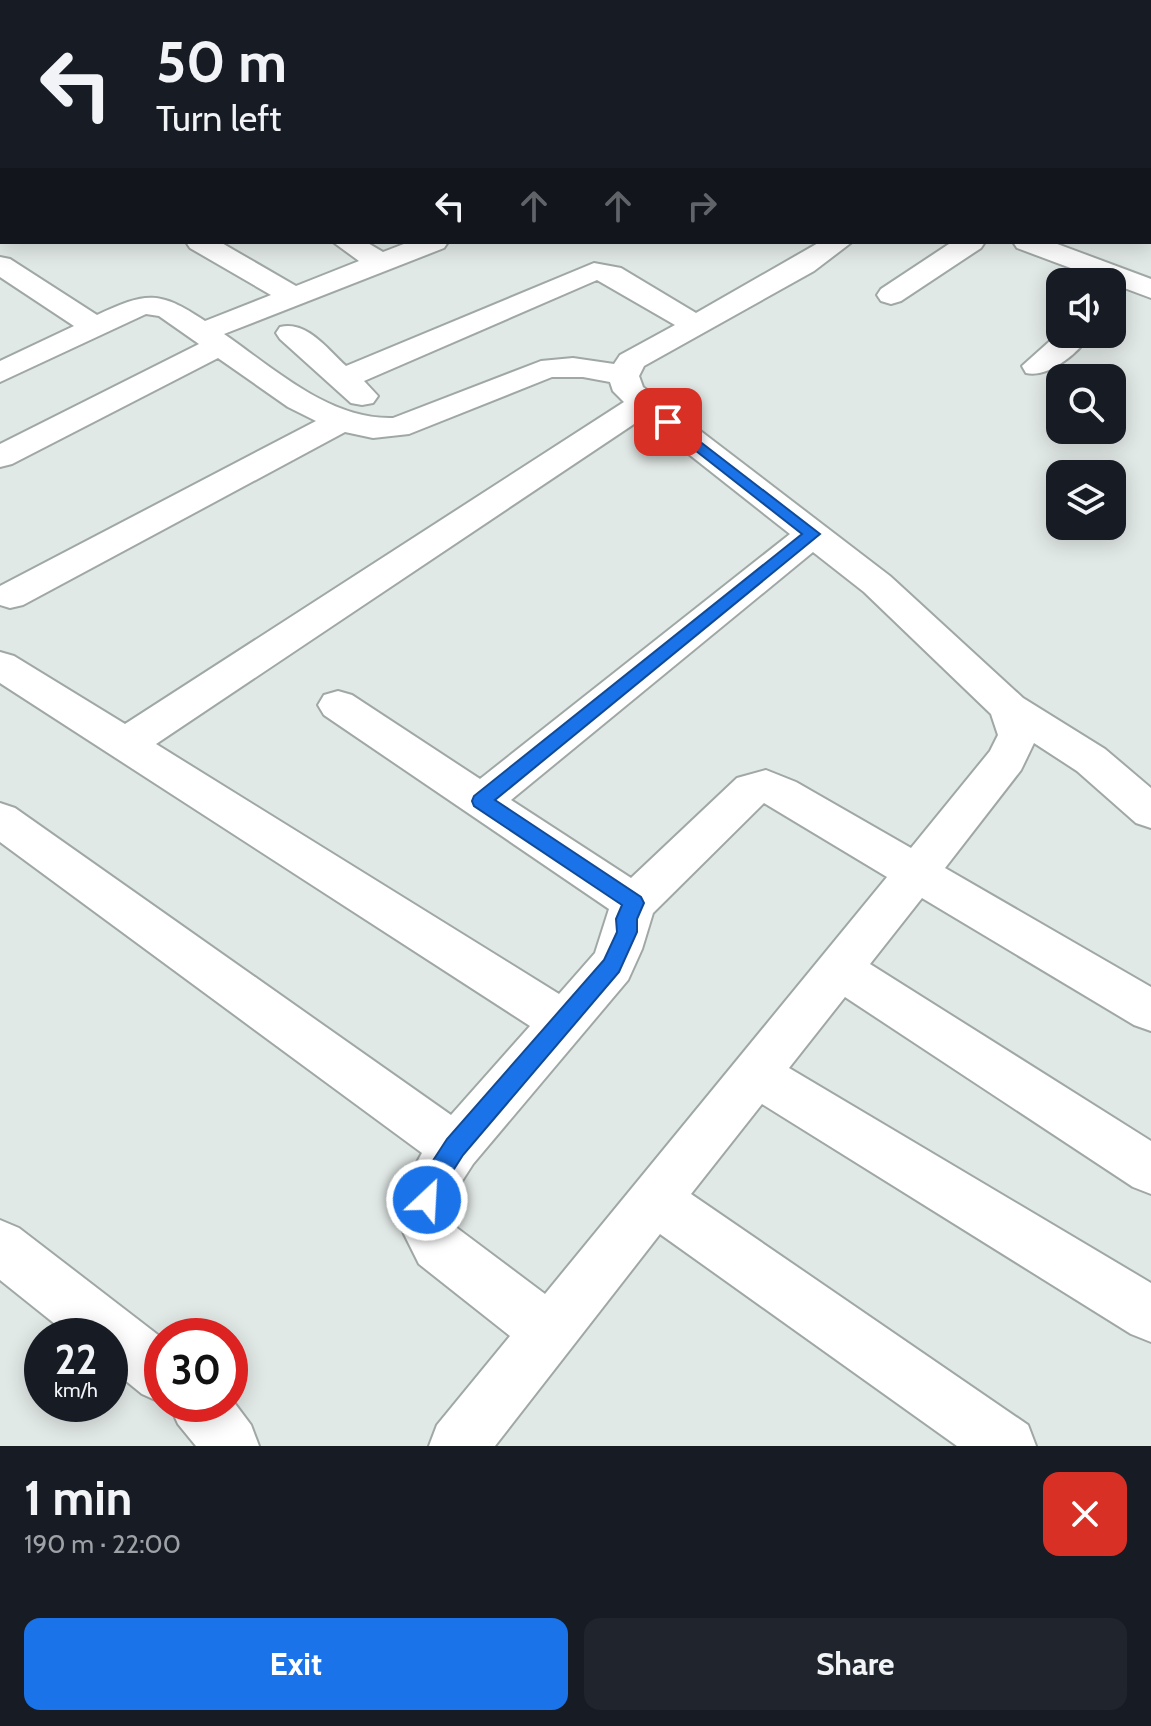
<!DOCTYPE html>
<html lang="en">
<head>
<meta charset="utf-8">
<style>
	body { margin:0; font-family:Cabin,sans-serif; background:#20242c; color:#f1f3f6; height:100vh; display:flex; flex-direction:column; font-size:30px; white-space:nowrap }
	* { box-sizing:border-box; margin:0 }
	p { font-size:26px; color:#9ea1a6 }
	.icon { flex:none; width:44px; height:44px; fill:none; stroke:currentColor; stroke-width:2; stroke-linecap:round; stroke-linejoin:round }
	.map { position:relative; height:1446px; overflow:hidden }
	.side { display:flex; flex-direction:column; background:#171b24; flex:1 }
	.side>* { flex:none }
	.guide { position:absolute; left:0px; top:0px; width:1152px; height:244px; box-shadow:0 4px 20px #0003; background:#171b24; color:#f1f3f6; overflow:hidden }
	.fabs { position:absolute; left:1046px; top:268px; display:grid; gap:16px }
	.fabs a { display:grid; place-items:center; width:80px; height:80px; border-radius:16px; background:#171b24; box-shadow:0 4px 20px #0003; font-size:40px }
	.speed { position:absolute; left:24px; top:1318px; display:flex; gap:16px; font-size:40px; font-weight:700; text-align:center }
	.speed>* { display:grid; place-content:center; width:104px; height:104px; border-radius:50%; background:#171b24; box-shadow:0 4px 20px #0003; line-height:1 }
	.speed small { font-size:20px; font-weight:400 }
	.speed .limit { border:12px solid #d22; background:#fff; color:#111 }
	.pin { position:absolute; display:grid; place-items:center; width:68px; height:68px; color:#fff; margin:-34px; border-radius:16px; box-shadow:0 4px 12px #0006 }
	.me { position:absolute; width:88px; margin:-44px; rotate:25deg; stroke-linejoin:round; filter:drop-shadow(0 0 6px #0008) }
	.turn { display:flex; align-items:center; gap:28px; height:168px; padding:0 24px; font-size:36px }
	.turn .icon { width:104px; height:104px; stroke-width:2.5 }
	.turn b { display:block; font-size:56px; line-height:68px }
	.lanes { display:flex; align-items:center; height:76px; padding:0 24px; background:#0003; justify-content:center; gap:40px; direction:ltr }
	.lanes .off { opacity:.35 }
	.round { display:grid; place-items:center; flex:none; width:84px; height:84px; border-radius:16px; background:#20242c }
	.summary { display:flex; align-items:center; justify-content:space-between; height:136px; padding:0 24px }
	h1 { font-size:48px; font-weight:800; line-height:60px }
	.primary-button { display:flex; gap:16px; margin-top:auto; padding:16px 24px }
	.primary-button a { flex:1; height:92px; border-radius:16px; background:#1a73e8; color:#fff; font-size:32px; font-weight:800; line-height:92px; text-align:center }
	.primary-button a+a { background:#20242c; color:#f1f3f6 }
	.map>svg:first-child { display:block }
	.lines { fill:none; stroke-linecap:round; stroke-linejoin:round }
	.minor-casing { stroke:#a0a8a5; stroke-width:4 }
	.minor { fill:#fff; fill-rule:evenodd }
	.route { fill:#1a73e8; stroke:#114b97; stroke-width:2 }
</style>
</head>
<body>
<div class="map">
<svg width="1151" height="1446" viewBox="0 0 1151 1446">
	<rect width="100%" height="100%" fill="#e1e9e6"/>
	<g class="lines">
		<g class="minor-casing">
			<g id="minor">
				<path d="M 199,0 L 225,0 L 197,2 Z"/>
				<path d="M 316,0 L 339,0 L 314,2 Z"/>
				<path d="M 404,0 L 428,0 L 402,2 Z"/>
				<path d="M 511,0 L 538,0 L 540,2 L 513,2 Z"/>
				<path d="M 608,0 L 637,0 L 639,2 L 610,2 Z"/>
				<path d="M 786,0 L 817,0 L 819,2 L 788,2 Z"/>
				<path d="M 944,0 L 973,0 L 975,2 L 946,2 Z"/>
				<path d="M 998,0 L 1020,0 L 996,2 Z"/>
				<path d="M 1091,0 L 1122,0 L 1124,2 L 1093,2 Z"/>
				<rect x="1150" y="3" width="1" height="12"/>
				<path d="M 1151,40 L 1151,54 L 1150,55 L 1150,41 Z"/>
				<rect x="0" y="73" width="2" height="14"/>
				<rect x="1150" y="118" width="1" height="14"/>
				<path d="M 2,177 L 2,193 L 0,194 L 0,178 Z"/>
				<rect x="0" y="220" width="2" height="16"/>
				<path d="M 186,242 L 220,242 L 296,286 L 359,261 L 333,242 L 366,242 L 383,252 L 409,242 L 448,242 L 444,248 L 224,334 C 275,369 329,420 393,418 L 541,361 L 573,358 L 614,364 L 620,355 L 675,325 L 597,280 L 364,381 L 378,396 L 373,403 L 362,405 L 351,403 L 280,339 L 276,333 L 280,327 C 307,320 328,350 346,366 L 594,263 L 621,268 L 696,313 L 820,242 L 852,242 L 814,271 L 644,366 L 639,376 L 643,387 L 890,576 L 1023,698 L 1105,749 L 1151,788 L 1151,828 L 1136,823 L 1077,771 L 1034,743 L 1021,770 L 945,868 L 1151,987 L 1151,1031 L 1134,1025 L 922,898 L 870,964 L 1151,1141 L 1151,1194 L 1133,1187 L 845,997 L 789,1068 L 1151,1283 L 1151,1342 L 1131,1334 L 762,1104 L 691,1194 L 1028,1425 L 1036,1446 L 957,1446 L 660,1234 L 495,1446 L 429,1446 L 437,1425 L 510,1336 L 419,1264 L 404,1234 L 397,1216 L 405,1184 L 422,1153 L 0,842 L 0,803 L 15,808 L 451,1115 L 530,1026 L 0,683 L 0,652 L 14,656 L 125,724 L 624,402 L 613,391 L 610,382 L 583,377 L 552,377 L 409,434 L 373,438 L 345,432 L 23,605 L 10,608 L 0,605 L 0,586 L 316,421 L 288,407 L 218,358 L 12,464 L 0,467 L 0,444 L 199,344 L 159,316 L 146,314 L 0,382 L 0,361 L 74,326 L 0,277 L 0,257 L 10,259 L 97,315 C 146,292 159,290 205,321 L 271,295 L 190,248 ZM 643,418 L 790,534 L 480,779 L 352,695 L 338,691 L 324,695 L 318,705 L 324,715 L 609,909 L 595,953 L 559,994 L 156,744 ZM 813,552 L 864,592 L 991,714 L 998,735 L 990,751 L 911,848 L 796,782 L 766,770 L 737,778 L 631,878 L 511,800 ZM 764,803 L 887,877 L 545,1294 L 457,1228 L 450,1214 L 455,1192 L 473,1164 L 628,980 L 642,949 L 653,913 Z"/>
				<path d="M 952,242 L 985,242 L 981,248 L 901,301 L 891,304 L 881,301 L 877,295 L 881,289 Z"/>
				<path d="M 1013,242 L 1052,242 L 1151,279 L 1151,298 L 1017,248 Z"/>
				<path d="M 1060,332 L 1091,334 C 1078,353 1049,378 1026,373 L 1022,366 Z"/>
				<path d="M 0,1220 L 19,1228 L 162,1338 L 162,1403 L 142,1394 L 110,1368 L 110,1336 L 70,1336 L 0,1280 Z"/>
				<path d="M 230,1397 L 251,1425 L 259,1446 L 196,1446 L 178,1424 L 169,1404 L 230,1404 Z"/>
			</g>
		</g>
		<use href="#minor" class="minor"/>
	</g>
	<path class="route" d="M 668,417 L 820,534 L 495,800 L 641,897 L 644,903 L 637,919 L 637,932 L 619,972 L 463,1155 L 442,1188 L 436,1208 L 427,1211 L 419,1208 L 415,1200 L 423,1176 L 447,1139 L 604,960 L 617,932 L 616,919 L 622,905 L 474,806 L 472,801 L 474,796 L 802,534 L 663,425 L 663,419 Z"/>
</svg>
<div class="fabs">
<a><svg class="icon" aria-label="sound" viewBox="0 0 24 24"><path d="M4 9h4l5-4v14l-5-4H4zM17 9q2 3 0 6"/></svg></a>
<a><svg class="icon" aria-label="search" viewBox="0 0 24 24"><circle cx="10" cy="10" r="6"/><path d="M15 15l6 6"/></svg></a>
<a><svg class="icon" aria-label="layers" viewBox="0 0 24 24"><path d="M12 4l9 5-9 5-9-5zM3 14l9 5 9-5"/></svg></a>
</div>
<div class="speed"><div>22<small>km/h</small></div><div class="limit">30</div></div>
<div class="pin" style="left:668px;top:422px;background:#d93025"><svg class="icon" aria-label="arrive" viewBox="0 0 24 24"><path d="M6 21V4h12l-3 4 3 4H6"/></svg></div>
<svg class="me" style="left:427px;top:1200px" viewBox="-20 -20 40 40"><circle r="17" fill="#1a73e8" stroke="#fff" stroke-width="3"/><path d="M0-11L8 9 0 5-8 9z" fill="#fff"/></svg>
<div class="guide">
<div class="turn"><svg class="icon" aria-label="left" viewBox="0 0 24 24"><path d="M17 20v-9H6M10 6l-5 5 5 5"/></svg><div><b>50 m</b>Turn left</div></div>
<div class="lanes"><svg class="icon" aria-label="left" viewBox="0 0 24 24"><path d="M17 20v-9H6M10 6l-5 5 5 5"/></svg><svg class="icon off" aria-label="ahead" viewBox="0 0 24 24"><path d="M12 20V5M6 11l6-6 6 6"/></svg><svg class="icon off" aria-label="ahead" viewBox="0 0 24 24"><path d="M12 20V5M6 11l6-6 6 6"/></svg><svg class="icon off" aria-label="right" viewBox="0 0 24 24"><path d="M7 20v-9h11M14 6l5 5-5 5"/></svg></div>
</div>
</div>
<section class="side">
<div class="summary"><div><h1>1 min</h1><p>190 m · 22:00</p></div><a class="round" style="background:#d93025;color:#fff"><svg class="icon" aria-label="close" viewBox="0 0 24 24"><path d="M6 6l12 12M18 6L6 18"/></svg></a></div>
<div class="primary-button"><a>Exit</a><a>Share</a></div>
</section>
</body>
</html>
